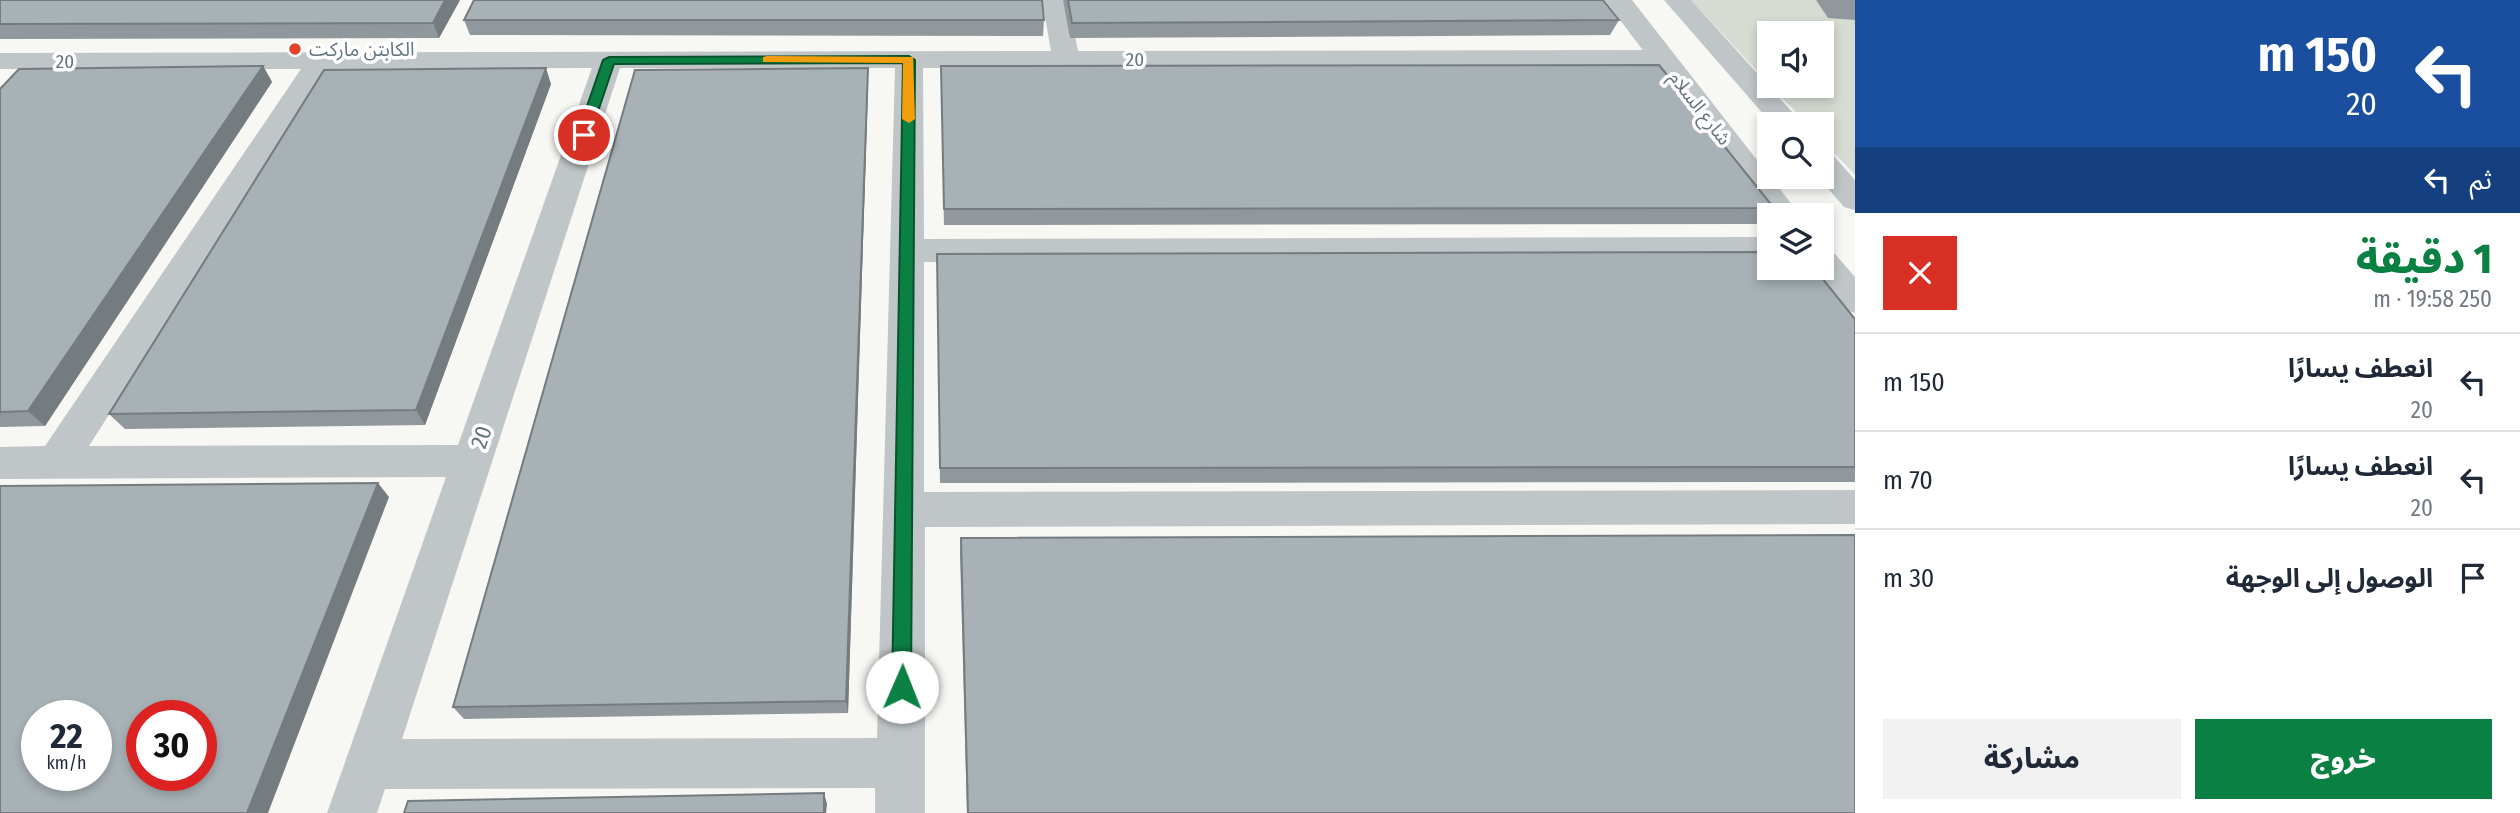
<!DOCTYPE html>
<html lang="ar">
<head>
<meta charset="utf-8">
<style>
	body { margin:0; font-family:"Fira Sans Condensed","Noto Sans Arabic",sans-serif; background:#f2f2f3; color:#1f2937; direction:rtl; height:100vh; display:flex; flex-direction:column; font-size:26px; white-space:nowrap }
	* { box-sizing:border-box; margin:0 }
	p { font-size:23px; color:#747a83 }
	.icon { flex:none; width:38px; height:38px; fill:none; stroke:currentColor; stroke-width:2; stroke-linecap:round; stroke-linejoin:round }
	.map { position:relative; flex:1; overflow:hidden; direction:ltr }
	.side { display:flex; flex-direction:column; background:#fff; width:665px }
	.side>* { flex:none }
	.guide { background:#1a4fa0; color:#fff; overflow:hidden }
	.tools { position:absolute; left:1757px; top:21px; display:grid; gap:14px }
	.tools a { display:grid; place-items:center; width:77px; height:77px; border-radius:0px; background:#fff; box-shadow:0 4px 10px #0003; font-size:35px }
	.speed { position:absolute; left:21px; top:700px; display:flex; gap:14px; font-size:35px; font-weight:700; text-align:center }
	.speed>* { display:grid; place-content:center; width:91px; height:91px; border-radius:50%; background:#fff; box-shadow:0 4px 10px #0003; line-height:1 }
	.speed small { font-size:18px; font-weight:400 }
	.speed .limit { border:10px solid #d22; background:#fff; color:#111 }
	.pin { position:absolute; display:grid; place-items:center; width:60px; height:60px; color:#fff; margin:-30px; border:4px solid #fff; border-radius:50%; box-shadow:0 2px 7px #0007 }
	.me { position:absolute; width:77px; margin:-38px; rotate:1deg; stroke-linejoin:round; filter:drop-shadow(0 0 5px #0008) }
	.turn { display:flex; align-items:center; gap:24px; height:147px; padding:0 28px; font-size:32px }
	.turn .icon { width:91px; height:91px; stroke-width:2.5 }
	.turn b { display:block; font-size:49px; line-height:60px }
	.then { display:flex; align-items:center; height:66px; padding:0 28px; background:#0003; gap:14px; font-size:26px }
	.round { display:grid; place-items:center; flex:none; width:74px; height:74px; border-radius:0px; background:#f2f2f3 }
	.head { display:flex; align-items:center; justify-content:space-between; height:119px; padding:0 28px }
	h1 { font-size:42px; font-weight:800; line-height:52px; color:#0b8043 }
	.cta { display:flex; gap:14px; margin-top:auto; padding:14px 28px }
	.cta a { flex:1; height:80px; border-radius:0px; background:#0b8043; color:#fff; font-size:28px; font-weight:800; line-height:80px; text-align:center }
	.cta a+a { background:#f2f2f3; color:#1f2937 }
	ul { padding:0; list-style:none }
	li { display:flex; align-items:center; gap:21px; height:98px; padding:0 28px; border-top:2px solid #e0e1e3 }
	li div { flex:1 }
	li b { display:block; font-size:26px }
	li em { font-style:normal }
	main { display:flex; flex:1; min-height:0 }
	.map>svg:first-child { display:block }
	.green { fill:#d7dcd3 }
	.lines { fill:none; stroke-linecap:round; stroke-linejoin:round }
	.minor { fill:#c0c5c8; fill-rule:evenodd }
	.tertiary { fill:#c0c5c8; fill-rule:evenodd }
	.wall { fill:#90989d }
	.shaded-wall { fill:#757c7f }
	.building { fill:#a7b1b6; stroke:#757c7f; stroke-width:2; fill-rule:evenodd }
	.route { fill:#0b8043; stroke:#07532c; stroke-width:2 }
	.slow { fill:#f59e0b }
	.poi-dot { fill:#e24229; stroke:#fff; stroke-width:2.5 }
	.labels { text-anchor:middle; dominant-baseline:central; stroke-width:7; stroke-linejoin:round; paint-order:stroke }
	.far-poi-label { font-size:19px; fill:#62757f; stroke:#fff; text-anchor:start }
	.far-street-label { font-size:19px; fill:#62757f; stroke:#fff }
	.street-label { font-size:23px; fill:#62757f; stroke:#fff }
</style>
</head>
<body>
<main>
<section class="side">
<div class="guide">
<div class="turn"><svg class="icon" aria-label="left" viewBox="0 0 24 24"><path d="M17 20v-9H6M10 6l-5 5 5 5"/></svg><div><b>150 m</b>20</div></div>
<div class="then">ثم<svg class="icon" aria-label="left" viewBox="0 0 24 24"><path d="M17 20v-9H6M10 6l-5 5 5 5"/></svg></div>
</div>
<div class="head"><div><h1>1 دقيقة</h1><p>250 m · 19:58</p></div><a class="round" style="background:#d93025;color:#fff"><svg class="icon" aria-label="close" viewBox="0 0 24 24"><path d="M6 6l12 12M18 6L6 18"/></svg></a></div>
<ul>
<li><svg class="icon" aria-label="left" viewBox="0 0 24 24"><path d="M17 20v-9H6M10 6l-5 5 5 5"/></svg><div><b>انعطف يسارًا</b><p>20</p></div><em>150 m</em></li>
<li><svg class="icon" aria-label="left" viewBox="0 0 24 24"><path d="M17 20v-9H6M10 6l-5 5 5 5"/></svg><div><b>انعطف يسارًا</b><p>20</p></div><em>70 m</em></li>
<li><svg class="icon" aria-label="arrive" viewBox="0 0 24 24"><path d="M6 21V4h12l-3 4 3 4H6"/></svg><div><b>الوصول إلى الوجهة</b></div><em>30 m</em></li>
</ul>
<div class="cta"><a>خروج</a><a>مشاركة</a></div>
</section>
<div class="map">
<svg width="1855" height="813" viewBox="0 0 1855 813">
	<rect width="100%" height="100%" fill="#f7f7f4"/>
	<path class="green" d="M 1691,0 L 1855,0 L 1855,175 L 1822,140 L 1822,124 L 1807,124 L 1771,86 L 1822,86 L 1822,33 L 1769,33 L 1769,84 Z"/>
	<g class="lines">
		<path class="minor" d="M 1042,0 L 1068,0 L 1078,51 L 1660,50 L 1670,52 L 1674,58 L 1670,64 L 1660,66 L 923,68 L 924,239 L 1769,237 L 1769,259 L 924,262 L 924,492 L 1855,490 L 1855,524 L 925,527 L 925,813 L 875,813 L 875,788 L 385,789 L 377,813 L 327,813 L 446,477 L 0,479 L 0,447 L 45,446 L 301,69 L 0,69 L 0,53 L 1051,51 ZM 592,68 L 458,445 L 89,446 L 329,69 ZM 620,68 L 895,68 L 877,738 L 402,739 Z"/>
		<g class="tertiary">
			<path d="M 1605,0 L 1632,0 L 1800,215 L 1769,215 L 1769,218 Z"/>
			<path d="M 1664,0 L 1691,0 L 1803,124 L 1772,124 Z"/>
			<path d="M 1822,152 L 1833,155 L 1855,180 L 1855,210 L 1844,207 L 1818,177 L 1822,177 Z"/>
			<path d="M 1822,249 L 1834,253 L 1855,277 L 1855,313 L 1843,309 L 1809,268 L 1822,268 Z"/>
		</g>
	</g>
	<g class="wall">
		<path d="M 0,0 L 460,0 L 439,38 L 0,39 Z"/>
		<path d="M 1063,0 L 1603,0 L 1619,20 L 1610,35 L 1070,38 Z"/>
		<path d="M 1816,0 L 1855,0 L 1855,20 L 1828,18 Z"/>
		<path d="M 464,20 L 1044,20 L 1043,36 L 470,35 Z"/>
		<path d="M 263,66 L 272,82 L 45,426 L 0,427 L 0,89 Z"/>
		<path d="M 868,68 L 868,84 L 848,713 L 464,719 L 453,707 Z"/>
		<path d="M 941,82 L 1774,208 L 1761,224 L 944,225 Z"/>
		<path d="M 551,84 L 425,425 L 125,429 L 109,414 Z"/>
		<path d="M 937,270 L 1855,319 L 1855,482 L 940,483 Z"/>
		<path d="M 961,538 L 1855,813 L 967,813 L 960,552 Z"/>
	</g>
	<g class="shaded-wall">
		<path d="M 445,0 L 460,0 L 439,38 L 433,23 Z"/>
		<path d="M 263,66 L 272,82 L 45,426 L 28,411 Z"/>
		<path d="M 546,68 L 551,84 L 425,425 L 416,410 Z"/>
		<path d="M 868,68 L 868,84 L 848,713 L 846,701 Z"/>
		<path d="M 378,483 L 389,497 L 268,813 L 247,813 Z"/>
		<path d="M 824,793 L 827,804 L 826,813 L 824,813 Z"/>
	</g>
	<g class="building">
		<path d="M 0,0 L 445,0 L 433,23 L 0,24 Z"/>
		<path d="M 474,0 L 1042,0 L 1044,20 L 464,20 Z"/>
		<path d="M 1068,0 L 1603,0 L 1619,20 L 1072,23 Z"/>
		<path d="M 1659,65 L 1774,208 L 944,209 L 941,66 Z"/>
		<path d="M 263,66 L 28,411 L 0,412 L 0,89 L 19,69 Z"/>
		<path d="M 546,68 L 416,410 L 109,414 L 324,70 Z"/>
		<path d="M 868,68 L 846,701 L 453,707 L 635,70 Z"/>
		<path d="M 1769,252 L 1769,268 L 1814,268 L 1855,319 L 1855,467 L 940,468 L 937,254 Z"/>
		<path d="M 378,483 L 247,813 L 0,813 L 0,486 ZM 37,716 L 96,716 L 96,775 L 37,775 ZM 142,716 L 201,716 L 201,775 L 142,775 Z"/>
		<path d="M 1855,535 L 1855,813 L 968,813 L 961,538 Z"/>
		<path d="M 824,793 L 824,813 L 404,813 L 408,801 Z"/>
	</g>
	<path class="route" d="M 909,56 L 915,60 L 911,687 L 908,694 L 902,696 L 895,694 L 892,687 L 903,63 L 614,64 L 590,135 L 584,139 L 577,135 L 603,60 L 609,57 Z"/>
	<path class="slow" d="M 767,56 L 913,57 L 915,119 L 909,123 L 902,119 L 903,63 L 763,62 L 763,57 Z"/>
	<circle class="poi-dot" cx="295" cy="49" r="7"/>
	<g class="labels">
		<g class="far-poi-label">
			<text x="309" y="49">الكابتن ماركت</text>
		</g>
		<g class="far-street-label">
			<text x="1135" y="59">20</text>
			<text x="65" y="61">20</text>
			<text transform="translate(1700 108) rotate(52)">شارع السلام</text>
		</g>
		<g class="street-label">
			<text transform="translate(481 437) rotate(-71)">20</text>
		</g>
	</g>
</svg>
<div class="tools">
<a><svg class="icon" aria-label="sound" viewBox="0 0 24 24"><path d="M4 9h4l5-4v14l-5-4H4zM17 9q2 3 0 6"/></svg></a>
<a><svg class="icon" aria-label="search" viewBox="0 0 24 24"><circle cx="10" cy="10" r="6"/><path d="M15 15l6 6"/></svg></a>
<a><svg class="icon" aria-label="layers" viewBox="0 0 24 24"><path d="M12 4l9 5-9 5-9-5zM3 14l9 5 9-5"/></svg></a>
</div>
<div class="speed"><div>22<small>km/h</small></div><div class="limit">30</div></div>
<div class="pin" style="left:584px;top:135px;background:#d93025"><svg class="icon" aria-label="arrive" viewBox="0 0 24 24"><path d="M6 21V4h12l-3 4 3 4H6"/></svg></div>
<svg class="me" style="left:902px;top:687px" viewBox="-20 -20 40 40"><circle r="19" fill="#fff"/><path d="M0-13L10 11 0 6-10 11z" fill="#0b8043"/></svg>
</div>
</main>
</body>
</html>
